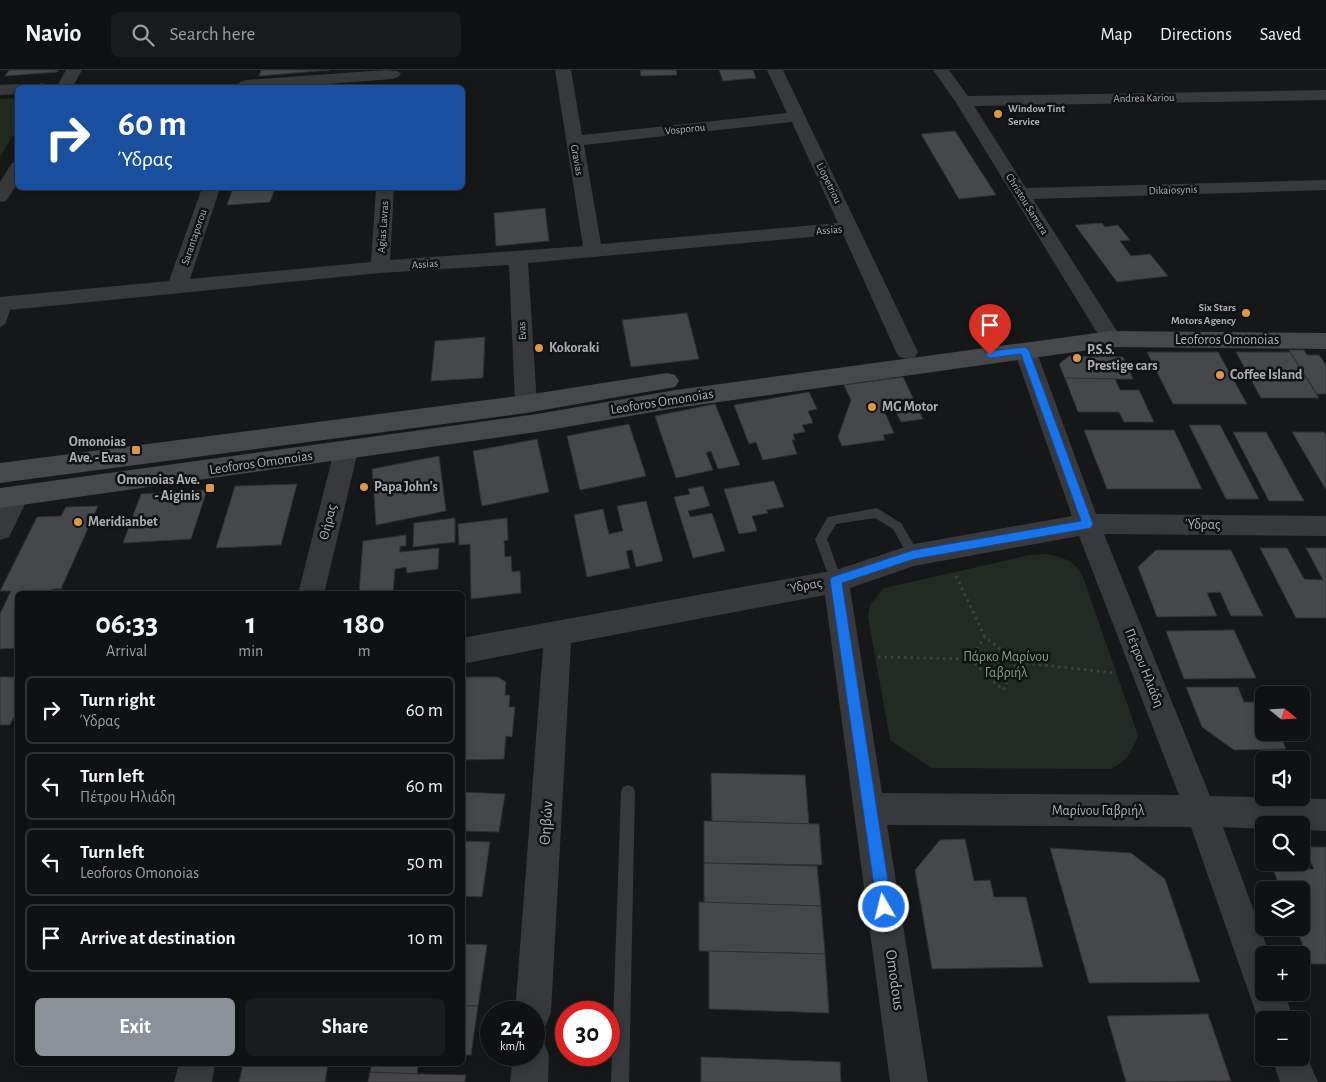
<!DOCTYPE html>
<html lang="en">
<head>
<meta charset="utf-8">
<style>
	body { margin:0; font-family:"Alegreya Sans",sans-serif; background:#191a1b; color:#f1f3f6; height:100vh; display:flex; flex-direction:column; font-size:19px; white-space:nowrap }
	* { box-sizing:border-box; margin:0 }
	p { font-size:16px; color:#9c9d9f }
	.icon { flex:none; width:28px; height:28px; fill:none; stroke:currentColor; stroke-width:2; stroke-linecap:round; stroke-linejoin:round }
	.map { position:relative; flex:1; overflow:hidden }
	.details { position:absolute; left:15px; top:521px; width:450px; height:475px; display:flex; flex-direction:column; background:#101112; border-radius:8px; box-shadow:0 2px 12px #0003,0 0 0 1px #303132 }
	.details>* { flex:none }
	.hud { position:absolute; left:15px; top:15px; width:450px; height:105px; border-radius:8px; box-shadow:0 2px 12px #0003,0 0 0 1px #303132; background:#1a4fa0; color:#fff; overflow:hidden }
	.needle { width:32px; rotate:108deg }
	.buttons { position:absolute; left:1255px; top:616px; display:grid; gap:10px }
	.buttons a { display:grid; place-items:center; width:55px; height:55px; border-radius:8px; background:#101112; box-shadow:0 2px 12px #0003,0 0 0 1px #303132; font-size:25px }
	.speed { position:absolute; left:480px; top:931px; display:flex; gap:10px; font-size:25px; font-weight:700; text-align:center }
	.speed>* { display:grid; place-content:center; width:65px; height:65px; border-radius:50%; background:#101112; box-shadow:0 2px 12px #0003,0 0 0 1px #303132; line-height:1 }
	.speed small { font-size:12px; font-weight:400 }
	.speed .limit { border:8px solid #d22; background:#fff; color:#111 }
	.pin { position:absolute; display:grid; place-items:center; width:42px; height:42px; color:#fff; margin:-51px -21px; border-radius:50% 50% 50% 0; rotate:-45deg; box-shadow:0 0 5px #0007 }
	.pin .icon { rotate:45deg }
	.me { position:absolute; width:55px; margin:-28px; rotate:352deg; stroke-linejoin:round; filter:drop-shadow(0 0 4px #0008) }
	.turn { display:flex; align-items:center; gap:18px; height:105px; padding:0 20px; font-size:22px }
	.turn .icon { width:65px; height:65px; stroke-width:2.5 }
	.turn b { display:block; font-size:35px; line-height:42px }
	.eta { display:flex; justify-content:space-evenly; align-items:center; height:85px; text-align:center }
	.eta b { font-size:30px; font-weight:700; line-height:35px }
	.primary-button { display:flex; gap:10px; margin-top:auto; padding:10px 20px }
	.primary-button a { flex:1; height:58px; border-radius:8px; background:#8c9099; color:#fff; font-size:20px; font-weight:700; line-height:58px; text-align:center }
	.primary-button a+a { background:#191a1b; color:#f1f3f6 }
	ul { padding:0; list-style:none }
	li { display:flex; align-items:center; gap:15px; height:68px; margin:0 10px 8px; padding:0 10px; border:2px solid #303132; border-radius:8px }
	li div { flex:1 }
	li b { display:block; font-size:19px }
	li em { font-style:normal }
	header { display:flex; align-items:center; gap:30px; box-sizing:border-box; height:70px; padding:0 25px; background:#101112; border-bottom:1px solid #303132 }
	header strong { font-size:24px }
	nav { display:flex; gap:28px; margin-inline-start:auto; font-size:18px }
	.search { width:350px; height:45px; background:#191a1b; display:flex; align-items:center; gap:12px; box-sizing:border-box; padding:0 18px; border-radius:8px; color:#9c9d9f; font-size:19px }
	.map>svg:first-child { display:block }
	.green { fill:#232a23 }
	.building { fill:#46474a; stroke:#313134 }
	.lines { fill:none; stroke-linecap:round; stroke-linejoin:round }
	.path { stroke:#3e4043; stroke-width:3; stroke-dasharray:2.5 4; stroke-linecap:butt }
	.service { fill:#38393d; fill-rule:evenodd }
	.minor { fill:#38393d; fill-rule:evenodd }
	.secondary { fill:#46494c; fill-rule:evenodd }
	.route { fill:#1a73e8; stroke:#114b97 }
	.poi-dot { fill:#dc984a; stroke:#111213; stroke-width:2 }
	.labels { text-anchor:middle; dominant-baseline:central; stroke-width:5; stroke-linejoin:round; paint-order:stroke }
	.far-street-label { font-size:11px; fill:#aab0b6; stroke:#111213 }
	.far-poi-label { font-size:11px; font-weight:bold; fill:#aab0b6; stroke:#111213; text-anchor:start }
	.street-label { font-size:14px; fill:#aab0b6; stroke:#111213 }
	.poi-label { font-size:14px; font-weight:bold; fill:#aab0b6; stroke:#111213; text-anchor:start }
	.park-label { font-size:14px; fill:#859f83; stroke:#111213 }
	.near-street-label { font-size:16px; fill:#aab0b6; stroke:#111213 }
</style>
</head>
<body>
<header>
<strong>Navio</strong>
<div class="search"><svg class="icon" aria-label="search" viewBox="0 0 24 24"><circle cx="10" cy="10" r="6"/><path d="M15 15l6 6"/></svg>Search here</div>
<nav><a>Map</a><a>Directions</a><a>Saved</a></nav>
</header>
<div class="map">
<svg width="1326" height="1012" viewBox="0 0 1326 1012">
	<rect width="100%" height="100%" fill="#161718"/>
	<g class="green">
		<path d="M 17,28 L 17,59 L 0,87 L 0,29 Z"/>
		<path d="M 1044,484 C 1060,486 1073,490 1082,504 L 1138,665 C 1133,680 1126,692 1111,699 L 931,698 L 890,670 L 868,547 L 870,535 L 884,518 L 1030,485 Z"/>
	</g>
	<g class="building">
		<path d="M 9,0 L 59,0 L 57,2 L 5,6 Z"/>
		<path d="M 261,0 L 330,0 L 259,6 Z"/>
		<path d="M 640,0 L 676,0 L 677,5 L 641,6 Z"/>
		<path d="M 719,0 L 753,0 L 756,8 L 723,11 Z"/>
		<path d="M 955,61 L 996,125 L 959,129 L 921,64 Z"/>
		<path d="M 233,118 L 275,118 L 270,132 L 227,135 Z"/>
		<path d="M 545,138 L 549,171 L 496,176 L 494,143 Z"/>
		<path d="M 1102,153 L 1105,157 L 1118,155 L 1130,170 L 1120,171 L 1131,186 L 1150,184 L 1168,206 L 1117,212 L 1075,155 Z"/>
		<path d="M 687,243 L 699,289 L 631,297 L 622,250 Z"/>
		<path d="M 485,267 L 483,308 L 431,311 L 435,271 Z"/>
		<path d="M 1289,280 L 1304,280 L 1307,285 L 1319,285 L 1326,295 L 1326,324 L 1317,324 Z"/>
		<path d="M 1147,282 L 1218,282 L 1247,334 L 1173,334 Z"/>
		<path d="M 1236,282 L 1290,282 L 1319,328 L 1261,328 Z"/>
		<path d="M 1069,286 L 1123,287 L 1133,309 L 1065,309 L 1059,294 Z"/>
		<path d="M 903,307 L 923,349 L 901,352 L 895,340 L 884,341 L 894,363 L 883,365 L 885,370 L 842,376 L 838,367 L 851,330 L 844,315 Z"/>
		<path d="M 1065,308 L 1115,309 L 1120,320 L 1139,320 L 1154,352 L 1124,352 L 1119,342 L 1078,342 Z"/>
		<path d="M 809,322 L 817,339 L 808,341 L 813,353 L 802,355 L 805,362 L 793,364 L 795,370 L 792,370 L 797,384 L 763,390 L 756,372 L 749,374 L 734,335 Z"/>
		<path d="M 715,334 L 740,395 L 718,399 L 711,381 L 706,383 L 713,400 L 676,408 L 655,346 Z"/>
		<path d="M 629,354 L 646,406 L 580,420 L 567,366 Z"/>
		<path d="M 1189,355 L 1220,355 L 1259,429 L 1226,429 Z"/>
		<path d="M 1084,360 L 1174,360 L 1202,419 L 1107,419 Z"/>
		<path d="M 1233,362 L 1266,362 L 1304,431 L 1269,431 Z"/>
		<path d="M 1292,362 L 1324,362 L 1326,365 L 1326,420 Z"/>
		<path d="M 537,369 L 549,422 L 482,436 L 473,381 Z"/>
		<path d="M 439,386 L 446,441 L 376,455 L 372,399 Z"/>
		<path d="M 774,411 L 784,437 L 766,440 L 768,443 L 752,446 L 757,461 L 739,464 L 724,419 Z"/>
		<path d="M 297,414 L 281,475 L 216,478 L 235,416 Z"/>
		<path d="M 703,416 L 710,436 L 688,441 L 690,447 L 712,443 L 725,481 L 693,488 L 674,427 L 690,424 L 688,419 Z"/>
		<path d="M 207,420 L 191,469 L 123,473 L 141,424 Z"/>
		<path d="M 646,431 L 663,491 L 636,497 L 632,480 L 626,481 L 630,498 L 587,507 L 574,445 L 603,439 L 609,464 L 623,461 L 617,436 Z"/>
		<path d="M 98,436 L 61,519 L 52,519 L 50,524 L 18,524 L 18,578 L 0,579 L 0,544 L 11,521 L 0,521 L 37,447 L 61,446 L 66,437 Z"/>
		<path d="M 455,448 L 455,472 L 413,477 L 414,453 Z"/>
		<path d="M 507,448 L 508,470 L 504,471 L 505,487 L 511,486 L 512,502 L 520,501 L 521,523 L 471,529 L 470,474 L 459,475 L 458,454 Z"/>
		<path d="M 406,465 L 406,476 L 400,476 L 400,482 L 439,478 L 438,499 L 407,503 L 406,497 L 395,499 L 393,524 L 359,524 L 363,471 Z"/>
		<path d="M 1260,478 L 1287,478 L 1304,509 L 1323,510 L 1306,478 L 1326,478 L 1326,548 L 1296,548 Z"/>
		<path d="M 1156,480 L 1231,480 L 1263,546 L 1231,546 L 1220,522 L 1207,523 L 1217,546 L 1157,547 L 1138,497 Z"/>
		<path d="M 1234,560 L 1256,608 L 1184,609 L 1166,561 Z"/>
		<path d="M 0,607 L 18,607 L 18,638 L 10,655 L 0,655 Z"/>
		<path d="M 462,607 L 498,607 L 506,612 L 505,625 L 510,625 L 509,637 L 515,637 L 512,667 L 506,666 L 504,689 L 462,690 Z"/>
		<path d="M 1186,617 L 1238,617 L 1244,632 L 1264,632 L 1264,662 L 1279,662 L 1286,679 L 1234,680 L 1202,657 Z"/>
		<path d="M 711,703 L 805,705 L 809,754 L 712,751 Z"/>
		<path d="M 462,722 L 505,724 L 499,762 L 462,761 Z"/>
		<path d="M 704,751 L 819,754 L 822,795 L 704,793 Z"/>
		<path d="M 965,769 L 974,811 L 990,810 L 994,827 L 1026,827 L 1043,897 L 932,899 L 915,800 L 940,770 Z"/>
		<path d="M 462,771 L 490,772 L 482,827 L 462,826 Z"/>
		<path d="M 1304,777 L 1326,777 L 1326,894 L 1310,894 L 1296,858 L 1301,858 L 1301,820 L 1281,820 L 1270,792 L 1296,792 L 1298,799 L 1314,799 Z"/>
		<path d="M 1050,778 L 1131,783 L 1165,809 L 1200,912 L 1089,913 Z"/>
		<path d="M 704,793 L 817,796 L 821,836 L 704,833 Z"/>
		<path d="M 699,832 L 821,836 L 825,884 L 699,881 Z"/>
		<path d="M 462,874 L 487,875 L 478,936 L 462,936 Z"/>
		<path d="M 709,881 L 825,884 L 829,943 L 709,939 Z"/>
		<path d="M 462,936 L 478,936 L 471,985 L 462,985 Z"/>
		<path d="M 1208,944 L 1231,1011 L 1126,1012 L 1107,946 Z"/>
		<path d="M 701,987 L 840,992 L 841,1012 L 701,1012 Z"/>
		<path d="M 243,994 L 328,994 L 325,1012 L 239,1012 Z"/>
		<path d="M 372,994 L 418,994 L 417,1004 L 370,1002 Z"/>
		<path d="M 370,1002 L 417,1004 L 466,1005 L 465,1012 L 368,1012 Z"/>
	</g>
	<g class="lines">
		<g class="path">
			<path d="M 956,506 L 985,567 L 1017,592 L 1114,603"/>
			<path d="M 878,587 L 970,589 L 985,567"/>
			<path d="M 970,589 L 1003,620 L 1017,592"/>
		</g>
		<g class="service">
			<path d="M 8,230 L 13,233 L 5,254 L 0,257 L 0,241 L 5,231 Z"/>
			<path d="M 877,438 L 901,453 L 920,485 L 918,489 L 914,490 L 910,489 L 893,459 L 875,448 L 836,454 L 827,469 L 842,511 L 840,515 L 836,516 L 832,515 L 815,469 L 828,447 Z"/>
			<path d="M 628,715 L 633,717 L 635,722 L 629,1012 L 611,1012 L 621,722 L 623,717 Z"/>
		</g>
		<g class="minor">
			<path d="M 66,0 L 82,0 L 72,18 L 56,18 Z"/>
			<path d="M 385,0 L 398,1 L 401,4 L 398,7 L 393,9 L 275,18 L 240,18 L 238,15 L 240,12 L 246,10 Z"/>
			<path d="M 555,0 L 571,0 L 582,65 L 787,43 L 767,0 L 783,0 L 918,282 L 915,287 L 907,289 L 899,287 L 896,282 L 843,164 L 528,193 L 537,334 L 534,340 L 526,342 L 518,340 L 515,334 L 509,195 L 380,203 L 0,241 L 0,227 L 169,211 L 202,118 L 220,118 L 190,209 L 371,192 L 376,118 L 394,118 L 390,190 L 583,176 ZM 792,52 L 838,153 L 601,174 L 584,75 Z"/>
			<path d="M 933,0 L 949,0 L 968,26 L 1326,20 L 1326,30 L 974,36 L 1026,118 L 1326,110 L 1326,120 L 1033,129 L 1122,269 L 1118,274 L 1111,276 L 1104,274 L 955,31 Z"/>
			<path d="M 42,13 L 50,15 L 52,18 L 34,18 L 36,15 Z"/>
			<path d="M 18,14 L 25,18 L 18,18 L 18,24 L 0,25 L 0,15 Z"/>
			<path d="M 18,92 L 18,113 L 6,131 L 0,132 L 0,112 L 12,93 Z"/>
			<path d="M 1025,273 L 1033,275 L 1036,280 L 1096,444 L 1326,446 L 1326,466 L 1104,464 L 1210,726 L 1326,729 L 1326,761 L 1301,760 L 1301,755 L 1264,755 L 1264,759 L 1223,757 L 1270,885 L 1264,885 L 1264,922 L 1284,922 L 1294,950 L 1264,950 L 1263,963 L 1191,757 L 887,755 L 928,1012 L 890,1012 L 825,525 L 571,573 L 551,942 L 546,955 L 534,960 L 534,942 L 515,942 L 543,578 L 462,594 L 462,568 L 836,500 L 914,474 L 1072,446 L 1014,280 L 1017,275 ZM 1079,466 L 1179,725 L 882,723 L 850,518 L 914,496 Z"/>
			<path d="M 346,372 L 354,375 L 358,381 L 324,524 L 298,524 L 334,381 L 338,375 Z"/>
			<path d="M 17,416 L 26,419 L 29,426 L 9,467 L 0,470 L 0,435 L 8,419 Z"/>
			<path d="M 534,968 L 544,972 L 549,985 L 548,1012 L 510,1012 L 513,985 L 534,985 Z"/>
			<path d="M 1301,974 L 1318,1012 L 1280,1012 L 1272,988 L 1301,988 Z"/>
			<path d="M 179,994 L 215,994 L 212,1012 L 174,1012 Z"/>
		</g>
		<g class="secondary">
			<path d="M 1111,261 L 1326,263 L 1326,279 L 1111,277 L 676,338 L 537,362 L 0,438 L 0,418 L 537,344 L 676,320 Z"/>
			<path d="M 667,303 L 675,305 L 679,311 L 675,317 L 526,343 L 0,413 L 0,393 L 526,325 Z"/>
		</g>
	</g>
	<path class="route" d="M 1025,277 L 1029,280 L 1093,454 L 1091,458 L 914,489 L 842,513 L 892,837 L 889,842 L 884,844 L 879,842 L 877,837 L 830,510 L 832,507 L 914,480 L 1081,451 L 1021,284 L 990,288 L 985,285 L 990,281 Z"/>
	<g class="poi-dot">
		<circle cx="998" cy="44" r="5"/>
		<circle cx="1246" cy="243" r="5"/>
		<circle cx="539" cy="278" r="5"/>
		<circle cx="1077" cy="288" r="5"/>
		<circle cx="1220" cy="305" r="5"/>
		<circle cx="872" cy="337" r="5"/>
		<rect x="131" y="375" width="10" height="10" rx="2.5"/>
		<circle cx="364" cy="417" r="5"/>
		<rect x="205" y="413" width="10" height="10" rx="2.5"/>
		<circle cx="78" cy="452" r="5"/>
	</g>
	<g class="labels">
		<g class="far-street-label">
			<text transform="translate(1144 28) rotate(-1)">Andrea Kariou</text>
			<text transform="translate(685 59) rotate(-6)">Vosporou</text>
			<text transform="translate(577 90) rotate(80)">Gravias</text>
			<text transform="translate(829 113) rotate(64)">Liopetriou</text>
			<text transform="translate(1173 120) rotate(-2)">Dikaiosynis</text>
			<text transform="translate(1027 134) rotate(58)">Christou Samara</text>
			<text transform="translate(383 157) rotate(-86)">Agias Lavras</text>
			<text transform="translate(829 160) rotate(-5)">Assias</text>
			<text transform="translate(194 167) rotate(-71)">Sarantaporou</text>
			<text transform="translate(425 194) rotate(-4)">Assias</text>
			<text transform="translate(522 261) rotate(-93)">Evas</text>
		</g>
		<g class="far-poi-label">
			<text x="1008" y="38">Window Tint<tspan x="1008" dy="13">Service</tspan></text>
			<text x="1236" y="237" text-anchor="end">Six Stars<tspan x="1236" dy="13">Motors Agency</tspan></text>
		</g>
		<g class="street-label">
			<text x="1227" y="270">Leoforos Omonoias</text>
			<text transform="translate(662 332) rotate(-9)">Leoforos Omonoias</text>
			<text transform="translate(261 393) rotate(-8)">Leoforos Omonoias</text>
			<text transform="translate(328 452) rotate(-76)">Θήρας</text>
			<text x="1203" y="455">Ύδρας</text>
			<text transform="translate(805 516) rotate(-11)">Ύδρας</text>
			<text transform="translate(1144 598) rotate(68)">Πέτρου Ηλιάδη</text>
			<text x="1098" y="741">Μαρίνου Γαβριήλ</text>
		</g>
		<g class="poi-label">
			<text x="549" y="278">Kokoraki</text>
			<text x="1087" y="280">P.S.S.<tspan x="1087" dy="16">Prestige cars</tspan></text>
			<text x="1230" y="305">Coffee Island</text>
			<text x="882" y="337">MG Motor</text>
			<text x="126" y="372" text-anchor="end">Omonoias<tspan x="126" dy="16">Ave. - Evas</tspan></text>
			<text x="200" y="410" text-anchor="end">Omonoias Ave.<tspan x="200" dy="16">- Aiginis</tspan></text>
			<text x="374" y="417">Papa John's</text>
			<text x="88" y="452">Meridianbet</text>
		</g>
		<g class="park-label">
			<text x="1006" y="587">Πάρκο Μαρίνου<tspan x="1006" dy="16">Γαβριήλ</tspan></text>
		</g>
		<g class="near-street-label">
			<text transform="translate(546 753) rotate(-86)">Θηβών</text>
			<text transform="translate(895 910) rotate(82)">Omodous</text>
		</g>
	</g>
</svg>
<div class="buttons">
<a><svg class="needle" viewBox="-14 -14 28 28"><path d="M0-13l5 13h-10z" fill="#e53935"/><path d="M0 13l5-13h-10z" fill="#9c9d9f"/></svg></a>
<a><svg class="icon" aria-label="sound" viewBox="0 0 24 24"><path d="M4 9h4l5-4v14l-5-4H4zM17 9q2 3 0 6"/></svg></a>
<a><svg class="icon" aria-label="search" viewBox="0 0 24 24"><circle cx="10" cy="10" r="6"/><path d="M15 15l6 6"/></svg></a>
<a><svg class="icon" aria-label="layers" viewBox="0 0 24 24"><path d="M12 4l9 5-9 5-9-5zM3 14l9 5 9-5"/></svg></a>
<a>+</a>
<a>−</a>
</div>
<div class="speed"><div>24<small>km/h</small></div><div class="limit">30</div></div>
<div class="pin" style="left:990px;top:285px;background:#d93025"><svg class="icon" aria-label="arrive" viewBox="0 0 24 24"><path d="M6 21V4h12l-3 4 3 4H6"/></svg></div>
<svg class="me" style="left:884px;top:837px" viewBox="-20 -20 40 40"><circle r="17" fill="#1a73e8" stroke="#fff" stroke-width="3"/><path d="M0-11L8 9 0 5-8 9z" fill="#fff"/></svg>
<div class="hud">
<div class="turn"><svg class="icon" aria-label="right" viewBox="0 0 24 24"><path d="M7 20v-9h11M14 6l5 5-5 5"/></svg><div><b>60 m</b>Ύδρας</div></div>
</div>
<section class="details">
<div class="eta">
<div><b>06:33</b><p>Arrival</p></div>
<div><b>1</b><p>min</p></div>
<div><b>180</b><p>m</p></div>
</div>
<ul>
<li><svg class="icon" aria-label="right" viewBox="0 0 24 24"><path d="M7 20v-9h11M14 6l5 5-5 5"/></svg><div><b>Turn right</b><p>Ύδρας</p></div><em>60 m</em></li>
<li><svg class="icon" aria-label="left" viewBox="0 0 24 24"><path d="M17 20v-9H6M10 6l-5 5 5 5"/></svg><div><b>Turn left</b><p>Πέτρου Ηλιάδη</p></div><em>60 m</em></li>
<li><svg class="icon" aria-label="left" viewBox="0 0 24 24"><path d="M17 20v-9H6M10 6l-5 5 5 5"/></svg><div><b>Turn left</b><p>Leoforos Omonoias</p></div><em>50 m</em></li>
<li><svg class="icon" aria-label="arrive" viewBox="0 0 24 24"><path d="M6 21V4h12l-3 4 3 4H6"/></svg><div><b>Arrive at destination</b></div><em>10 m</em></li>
</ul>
<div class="primary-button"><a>Exit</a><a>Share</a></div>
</section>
</div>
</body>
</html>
